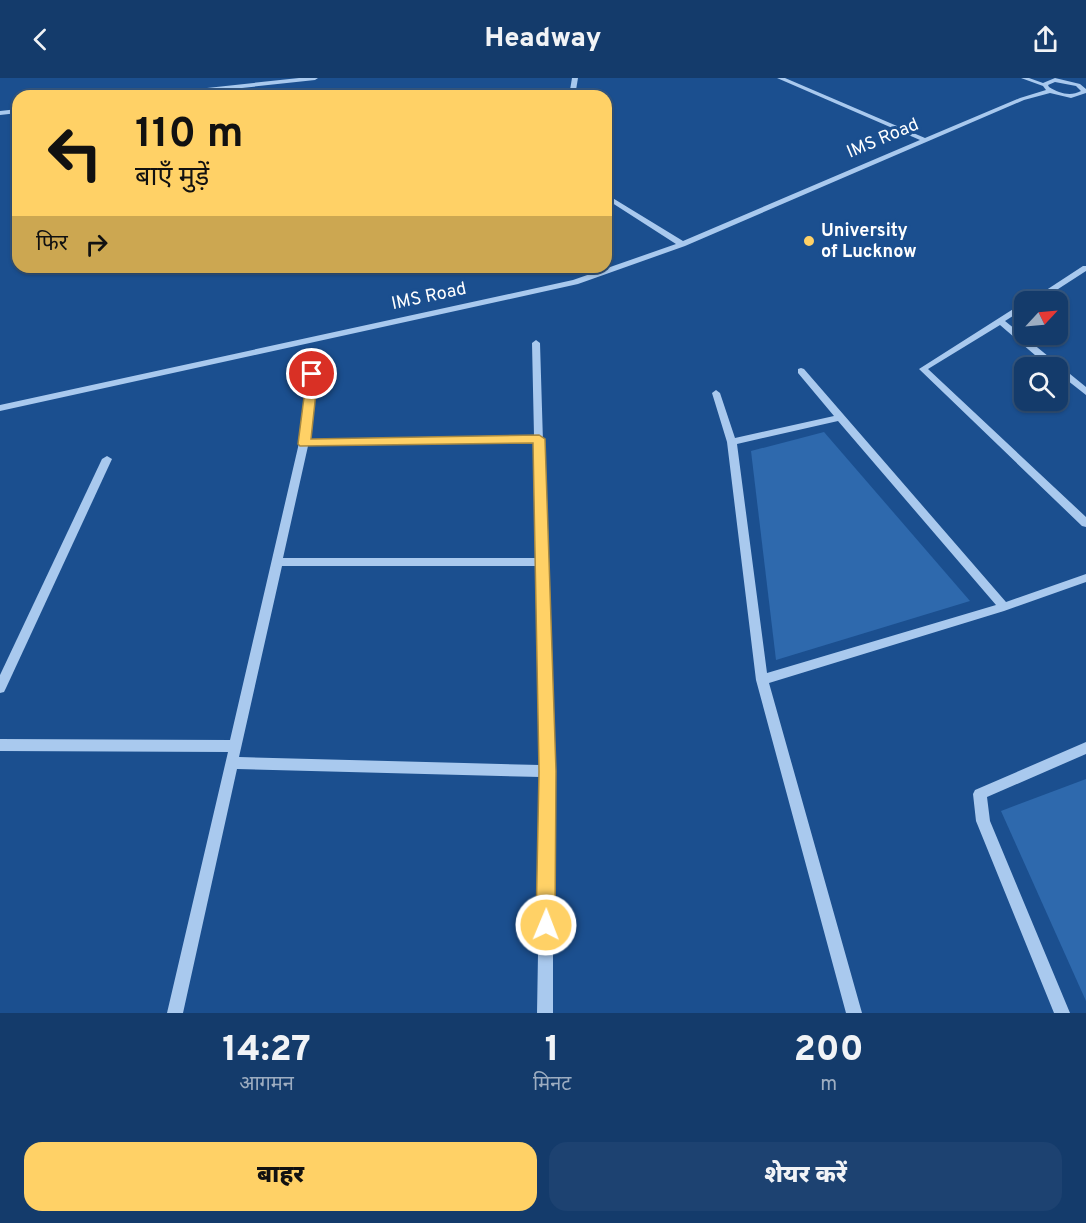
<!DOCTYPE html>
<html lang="hi">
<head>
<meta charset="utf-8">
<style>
	body { margin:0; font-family:Overpass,"Noto Sans Devanagari",sans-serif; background:#1d4271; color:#f1f3f6; height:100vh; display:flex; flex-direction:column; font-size:22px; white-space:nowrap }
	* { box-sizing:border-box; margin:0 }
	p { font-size:20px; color:#9dadc1 }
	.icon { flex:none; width:33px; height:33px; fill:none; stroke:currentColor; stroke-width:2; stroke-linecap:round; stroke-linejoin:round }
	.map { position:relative; height:935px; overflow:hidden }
	.sheet { display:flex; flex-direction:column; background:#143b6b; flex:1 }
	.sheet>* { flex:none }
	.banner { position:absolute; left:12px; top:12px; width:600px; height:183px; border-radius:18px; box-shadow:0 2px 4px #0004,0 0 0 2px #33557e; background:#ffd166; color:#111; overflow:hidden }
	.needle { width:39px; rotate:64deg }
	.tools { position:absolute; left:1014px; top:213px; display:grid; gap:12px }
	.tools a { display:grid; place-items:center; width:54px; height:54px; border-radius:12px; background:#143b6b; box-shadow:0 2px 4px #0004,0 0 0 2px #33557e; font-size:30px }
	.pin { position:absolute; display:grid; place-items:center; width:51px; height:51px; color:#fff; margin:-26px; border:3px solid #fff; border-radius:50%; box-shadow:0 2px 6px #0007 }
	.me { position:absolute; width:66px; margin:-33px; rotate:1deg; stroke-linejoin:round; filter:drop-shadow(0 0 4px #0008) }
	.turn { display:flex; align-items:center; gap:21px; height:126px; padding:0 24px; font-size:27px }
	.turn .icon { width:78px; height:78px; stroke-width:2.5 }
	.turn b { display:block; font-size:42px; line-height:51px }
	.then { display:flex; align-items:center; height:57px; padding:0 24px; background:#0003; gap:12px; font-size:22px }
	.eta { display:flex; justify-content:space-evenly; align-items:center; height:102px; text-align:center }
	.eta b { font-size:36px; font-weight:800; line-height:42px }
	.cta { display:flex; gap:12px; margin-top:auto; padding:12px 24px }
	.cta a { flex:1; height:69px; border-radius:18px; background:#ffd166; color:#111; font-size:24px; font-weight:800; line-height:69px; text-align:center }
	.cta a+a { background:#1d4271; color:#f1f3f6 }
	header { display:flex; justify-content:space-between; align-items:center; height:78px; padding:0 24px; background:#143b6b; font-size:27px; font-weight:800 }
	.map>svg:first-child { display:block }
	.green { fill:#2e69ad }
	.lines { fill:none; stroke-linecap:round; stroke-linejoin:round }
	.minor { fill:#a9c9ee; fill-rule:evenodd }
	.route { fill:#ffd166; stroke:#a68842; stroke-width:1.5 }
	.poi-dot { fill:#ffd166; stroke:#1b4f8f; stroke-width:2 }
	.labels { text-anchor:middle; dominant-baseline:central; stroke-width:6; stroke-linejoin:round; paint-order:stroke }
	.far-street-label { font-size:18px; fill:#fff; stroke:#1b4f8f }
	.far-poi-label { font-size:18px; font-weight:bold; fill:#fff; stroke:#1b4f8f; text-anchor:start }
</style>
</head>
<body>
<header><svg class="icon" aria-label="back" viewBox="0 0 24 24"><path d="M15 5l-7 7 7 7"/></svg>Headway<svg class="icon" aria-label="share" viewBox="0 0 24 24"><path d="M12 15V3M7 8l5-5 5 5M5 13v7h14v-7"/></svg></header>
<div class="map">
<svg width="1086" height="935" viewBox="0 0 1086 935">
	<rect width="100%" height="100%" fill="#1b4f8f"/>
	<g class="green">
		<path d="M 824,354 L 970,523 L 776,582 L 751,373 Z"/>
		<path d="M 1086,701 L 1086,923 L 1001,733 Z"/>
	</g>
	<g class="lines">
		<g class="minor">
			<path d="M 299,0 L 318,0 L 315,2 L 167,18 L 148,18 L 151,16 Z"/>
			<path d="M 572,0 L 578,0 L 575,18 L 569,18 Z"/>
			<path d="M 777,0 L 785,0 L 925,60 L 1020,20 L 1046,12 L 1043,8 L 1021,0 L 1029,0 L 1043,5 L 1055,0 L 1080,6 L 1086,11 L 1086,15 L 1071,20 L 1050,15 L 1024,22 L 685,168 L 578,206 L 0,333 L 0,327 L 573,202 L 676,166 L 606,121 L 606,116 L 683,163 L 920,62 ZM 1055,4 L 1076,8 L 1081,13 C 1070,19 1059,15 1049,9 L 1048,7 Z"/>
			<path d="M 18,31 L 18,35 L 0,37 L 0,33 Z"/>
			<path d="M 1083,188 L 1086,188 L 1086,193 L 1038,224 L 1028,224 Z"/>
			<path d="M 1021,226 L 1024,226 L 1024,231 L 1005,243 L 1086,309 L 1086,317 L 1058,295 L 1058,290 L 1050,290 L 1000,247 L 928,291 L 1086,439 L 1086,449 L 1082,448 L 919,291 Z"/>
			<path d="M 536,262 L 540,265 L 553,693 L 553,935 L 537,935 L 541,699 L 237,691 L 183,935 L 167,935 L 228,674 L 0,673 L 0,661 L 230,662 L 299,365 L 310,294 L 316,294 L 317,296 L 309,362 L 534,358 L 532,265 ZM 534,364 L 536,480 L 283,480 L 308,368 ZM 282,488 L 536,488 L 540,687 L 239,679 Z"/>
			<path d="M 801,290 L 804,291 L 1006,524 L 1086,496 L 1086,504 L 1004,533 L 769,605 L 862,935 L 846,935 L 756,602 L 727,364 L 712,315 L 716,312 L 720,315 L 735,360 L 834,338 L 798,295 L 798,291 ZM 838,343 L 996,527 L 767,595 L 737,366 Z"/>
			<path d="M 107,378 L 112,381 L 6,610 L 4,614 L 0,615 L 0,597 L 102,381 Z"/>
			<path d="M 1086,664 L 1086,676 L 987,719 L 990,743 L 1070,935 L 1054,935 L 976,743 L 973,716 L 975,712 Z"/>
		</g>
	</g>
	<path class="route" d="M 312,292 L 318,296 L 311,361 L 539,357 L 545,361 L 556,693 L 555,847 L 552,854 L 546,856 L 539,854 L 536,847 L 539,693 L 533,365 L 300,368 L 298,366 L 307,296 Z"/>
	<circle class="poi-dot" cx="809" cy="163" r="6"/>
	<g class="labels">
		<g class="far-street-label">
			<text transform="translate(883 61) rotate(-23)">IMS Road</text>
			<text transform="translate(429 219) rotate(-12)">IMS Road</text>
		</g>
		<g class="far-poi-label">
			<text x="821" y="153">University<tspan x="821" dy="21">of Lucknow</tspan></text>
		</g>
	</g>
</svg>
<div class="tools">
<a><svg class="needle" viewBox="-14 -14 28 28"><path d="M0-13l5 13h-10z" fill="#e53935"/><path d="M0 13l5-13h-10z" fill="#9dadc1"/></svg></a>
<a><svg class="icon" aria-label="search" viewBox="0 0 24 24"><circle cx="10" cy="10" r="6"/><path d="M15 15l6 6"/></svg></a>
</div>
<div class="pin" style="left:312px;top:296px;background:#d93025"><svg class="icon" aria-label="arrive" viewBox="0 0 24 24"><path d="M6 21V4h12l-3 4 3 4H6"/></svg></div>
<svg class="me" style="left:546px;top:847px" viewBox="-20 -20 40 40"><circle r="17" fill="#ffd166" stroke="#fff" stroke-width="3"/><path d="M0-11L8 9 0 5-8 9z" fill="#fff"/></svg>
<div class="banner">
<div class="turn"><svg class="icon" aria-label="left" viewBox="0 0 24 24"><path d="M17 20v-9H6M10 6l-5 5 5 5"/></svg><div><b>110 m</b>बाएँ मुड़ें</div></div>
<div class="then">फिर<svg class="icon" aria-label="right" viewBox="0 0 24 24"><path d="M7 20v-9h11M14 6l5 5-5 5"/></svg></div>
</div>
</div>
<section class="sheet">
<div class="eta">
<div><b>14:27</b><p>आगमन</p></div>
<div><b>1</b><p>मिनट</p></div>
<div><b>200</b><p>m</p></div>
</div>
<div class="cta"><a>बाहर</a><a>शेयर करें</a></div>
</section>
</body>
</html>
